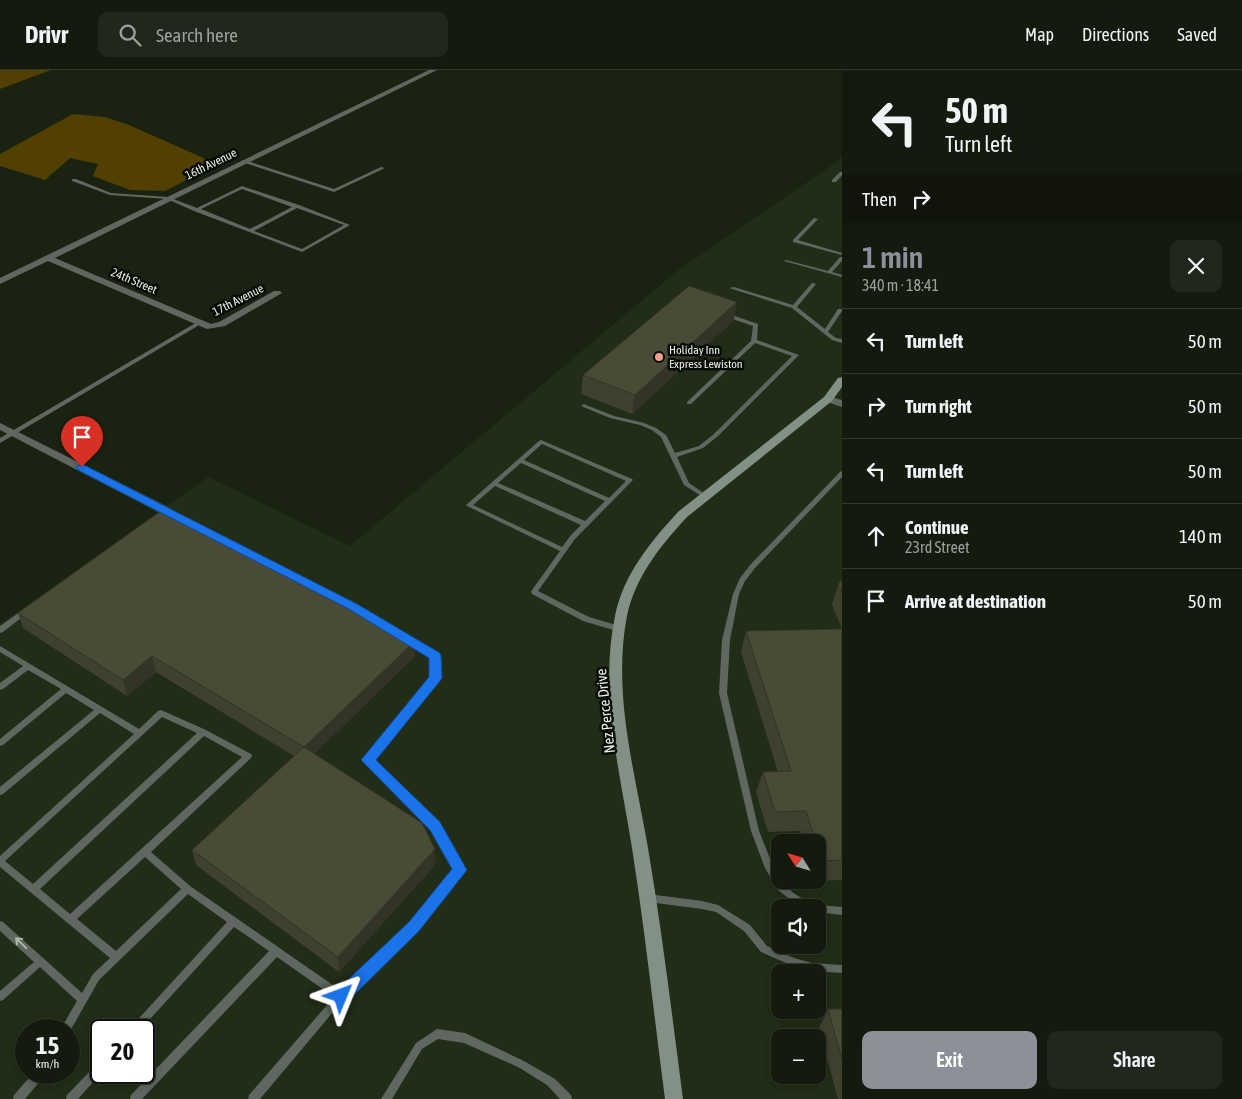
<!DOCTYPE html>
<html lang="en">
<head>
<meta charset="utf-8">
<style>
	body { margin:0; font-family:"Asap Condensed",sans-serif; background:#21271c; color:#f1f3f6; height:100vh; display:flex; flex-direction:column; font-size:19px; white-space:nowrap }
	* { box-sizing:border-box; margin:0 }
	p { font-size:16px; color:#9da19e }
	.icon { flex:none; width:28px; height:28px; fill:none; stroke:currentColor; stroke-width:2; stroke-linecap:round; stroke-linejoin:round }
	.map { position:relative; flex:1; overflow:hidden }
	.panel { display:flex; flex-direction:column; background:#141a0e; width:400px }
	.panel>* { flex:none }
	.hud { background:#141a0e; color:#f1f3f6; overflow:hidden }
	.needle { width:32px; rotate:307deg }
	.controls { position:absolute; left:771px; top:764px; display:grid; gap:10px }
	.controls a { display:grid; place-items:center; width:55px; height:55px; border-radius:10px; background:#141a0e; box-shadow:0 2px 8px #0003,0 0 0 1px #33382e; font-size:25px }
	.speed { position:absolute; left:15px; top:949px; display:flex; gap:10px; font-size:25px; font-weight:700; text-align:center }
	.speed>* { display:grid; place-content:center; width:65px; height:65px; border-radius:50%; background:#141a0e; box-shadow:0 2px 8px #0003,0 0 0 1px #33382e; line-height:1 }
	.speed small { font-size:12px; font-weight:400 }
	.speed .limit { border:2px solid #111; border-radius:8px; background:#fff; color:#111 }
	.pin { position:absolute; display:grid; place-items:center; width:42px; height:42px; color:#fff; margin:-51px -21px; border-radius:50% 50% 50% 0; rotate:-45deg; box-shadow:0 0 5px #0007 }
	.pin .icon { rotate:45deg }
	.me { position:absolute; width:55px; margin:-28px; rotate:46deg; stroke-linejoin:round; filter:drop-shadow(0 0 4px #0008) }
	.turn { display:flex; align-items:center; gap:18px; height:105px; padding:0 20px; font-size:22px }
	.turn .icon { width:65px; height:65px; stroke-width:2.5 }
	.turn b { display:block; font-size:35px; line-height:42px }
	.then { display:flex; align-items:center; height:48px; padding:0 20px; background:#0003; gap:10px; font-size:19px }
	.round { display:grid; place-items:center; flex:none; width:52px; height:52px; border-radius:10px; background:#21271c }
	.head { display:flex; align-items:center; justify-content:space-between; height:85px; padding:0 20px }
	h1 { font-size:30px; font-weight:600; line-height:38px; color:#8c9099 }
	.action { display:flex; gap:10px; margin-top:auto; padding:10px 20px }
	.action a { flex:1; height:58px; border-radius:10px; background:#8c9099; color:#fff; font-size:20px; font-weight:600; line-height:58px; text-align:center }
	.action a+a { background:#21271c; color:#f1f3f6 }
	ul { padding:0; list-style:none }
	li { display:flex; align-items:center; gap:15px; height:65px; padding:0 20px; border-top:1px solid #33382e }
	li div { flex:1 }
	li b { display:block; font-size:19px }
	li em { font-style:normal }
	header { display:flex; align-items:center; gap:30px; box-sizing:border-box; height:70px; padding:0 25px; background:#141a0e; border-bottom:1px solid #33382e }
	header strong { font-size:24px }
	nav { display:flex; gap:28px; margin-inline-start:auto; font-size:18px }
	.search { width:350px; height:45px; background:#21271c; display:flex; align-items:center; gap:12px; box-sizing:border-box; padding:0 18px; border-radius:10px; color:#9da19e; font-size:19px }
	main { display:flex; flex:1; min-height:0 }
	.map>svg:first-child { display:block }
	.built { fill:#212d16; fill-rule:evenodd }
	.green { fill:#524000 }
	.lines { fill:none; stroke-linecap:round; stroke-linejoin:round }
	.lane { fill:#5f6760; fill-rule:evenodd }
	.street { fill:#5f6760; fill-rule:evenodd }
	.secondary { fill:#839085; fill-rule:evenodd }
	.wall { fill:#3f402e }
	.shaded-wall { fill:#333426 }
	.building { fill:#494b36; stroke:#333426 }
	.oneway { stroke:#abb3a9 }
	.route { fill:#1a73e8; stroke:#114b97 }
	.poi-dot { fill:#f59d8e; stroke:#070b05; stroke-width:2 }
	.labels { text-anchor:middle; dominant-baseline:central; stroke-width:5; stroke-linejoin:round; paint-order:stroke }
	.far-street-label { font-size:12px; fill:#eaf1e5; stroke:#070b05 }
	.far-poi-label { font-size:12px; fill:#eaf1e5; stroke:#070b05; text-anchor:start }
	.street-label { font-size:15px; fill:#eaf1e5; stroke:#070b05 }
</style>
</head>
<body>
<header>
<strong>Drivr</strong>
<div class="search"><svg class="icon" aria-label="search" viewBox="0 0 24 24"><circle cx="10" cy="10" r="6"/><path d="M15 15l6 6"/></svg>Search here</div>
<nav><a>Map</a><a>Directions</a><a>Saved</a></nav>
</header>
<main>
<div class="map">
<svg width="842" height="1029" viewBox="0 0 842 1029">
	<rect width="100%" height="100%" fill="#1a2312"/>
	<path class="built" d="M 842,86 L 842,1029 L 0,1029 L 0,554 L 208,407 L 350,476 L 677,201 L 837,92 ZM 780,772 L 818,772 L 818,810 L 780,810 ZM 780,838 L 818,838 L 818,875 L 780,875 ZM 780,902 L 818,902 L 818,940 L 780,940 ZM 26,960 L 69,960 L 69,1002 L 26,1002 ZM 101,960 L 144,960 L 144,1002 L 101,1002 ZM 780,968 L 818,968 L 818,1005 L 780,1005 Z"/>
	<g class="green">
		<path d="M 0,0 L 51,0 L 0,19 Z"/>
		<path d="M 73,44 L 105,47 L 129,55 L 217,94 L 165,121 L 130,120 L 93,106 L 98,94 L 70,88 L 45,110 L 0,96 L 0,84 Z"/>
	</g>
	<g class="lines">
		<g class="lane">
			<path d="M 242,90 L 244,90 L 334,119 L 381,97 L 385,98 L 334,122 L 242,92 Z"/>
			<path d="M 840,102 L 842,102 L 842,105 L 836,112 L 832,112 L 832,110 Z"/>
			<path d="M 72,109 L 76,109 L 111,123 L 168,127 L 197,138 L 242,116 L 299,135 L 350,155 L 302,182 L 194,141 L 167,129 L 110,125 L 72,111 ZM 242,119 L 292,137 L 250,159 L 201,139 ZM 297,138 L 344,155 L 302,179 L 254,161 Z"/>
			<path d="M 814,148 L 818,149 L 798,170 L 842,183 L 842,185 L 793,172 L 793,170 Z"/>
			<path d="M 840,187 L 842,187 L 842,191 L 832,202 L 842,205 L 842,207 L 784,191 L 786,190 L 828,201 Z"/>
			<path d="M 812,213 L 816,214 L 797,237 L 825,259 L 838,239 L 842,239 L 842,241 L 828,262 L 836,268 L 842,269 L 842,273 L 832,270 L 792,238 L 729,218 L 734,217 L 793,235 Z"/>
			<path d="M 726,243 L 758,254 L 757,270 L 799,285 L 718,366 L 703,378 L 677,387 L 689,413 L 708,426 L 709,427 L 708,428 L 706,429 L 684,415 L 661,367 L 652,360 L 640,355 L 610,348 L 581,336 L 584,334 L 586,335 L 614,346 L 644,353 L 656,358 L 666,365 L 675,383 L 699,376 L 714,364 L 792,286 L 755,273 L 691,334 L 687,334 L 687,332 L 751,271 L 753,256 L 724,246 L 723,245 Z"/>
			<path d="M 199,251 L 202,253 L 201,254 L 0,373 L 0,368 Z"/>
			<path d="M 541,370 L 632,409 L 633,410 L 575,469 L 538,521 L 589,547 L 623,557 L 624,559 L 623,561 L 620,562 L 583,551 L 532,524 L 531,522 L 532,520 L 560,481 L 467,436 L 466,435 L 539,371 ZM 542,374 L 626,411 L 609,428 L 524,390 ZM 521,393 L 605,431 L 585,451 L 498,413 ZM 495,416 L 581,455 L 571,465 L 562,477 L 473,435 Z"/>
			<path d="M 842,401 L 842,407 L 755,498 L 745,511 L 739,524 L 730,570 L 727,623 L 759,761 L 773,796 L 780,808 L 780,810 L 781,810 C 788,821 805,832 818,834 C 826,836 834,836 842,837 L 842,845 L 818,842 L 818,838 L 806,838 L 795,833 L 778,820 L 765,798 L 751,761 L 719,623 L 722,570 L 733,524 L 740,508 L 751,494 L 840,402 Z"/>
			<path d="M 274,495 L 278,495 L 378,547 L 379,549 L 375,551 L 372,551 L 274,499 L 273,497 Z"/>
			<path d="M 24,539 L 28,539 L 30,541 L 3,562 L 0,563 L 0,556 Z"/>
			<path d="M 407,566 L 438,584 L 439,586 L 440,608 L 373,690 L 438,754 L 464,800 L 417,860 L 344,929 L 260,1029 L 248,1029 L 249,1025 L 334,927 L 277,887 L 142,1029 L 130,1029 L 131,1025 L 269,881 L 234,857 L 140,960 L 129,960 L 131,957 L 227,852 L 188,824 L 99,910 L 69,963 L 69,960 L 60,960 L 77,931 L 40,897 L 3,930 L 0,931 L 0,921 L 34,892 L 0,861 L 0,851 L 3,852 L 82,923 L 93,904 L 110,888 L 0,797 L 0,786 L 134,664 L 100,643 L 3,724 L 0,725 L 0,717 L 94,640 L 66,623 L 3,675 L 0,676 L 0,669 L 61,619 L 28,600 L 3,619 L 0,620 L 0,613 L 23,596 L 0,582 L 0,576 L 139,659 L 158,641 L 161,640 L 206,660 L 251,684 L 252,686 L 251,688 L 151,782 L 190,816 L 340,920 L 411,854 L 455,800 L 432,758 L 364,690 L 432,607 L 431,587 L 404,571 L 403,569 L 404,567 ZM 162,647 L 197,663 L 33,814 L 5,791 ZM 204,666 L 242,687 L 70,844 L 40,819 ZM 145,787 L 181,819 L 116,881 L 77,849 Z"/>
			<path d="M 648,824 L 702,831 L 718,835 L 750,855 L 767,876 L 794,888 L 812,893 L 842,895 L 842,903 L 812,901 L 793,896 L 761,882 L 744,861 L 716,842 L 702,839 L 648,832 L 645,831 L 644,828 L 645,825 Z"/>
			<path d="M 437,959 L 465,963 L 524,991 L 555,1009 L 571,1025 L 572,1029 L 560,1029 L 547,1015 L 518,997 L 464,973 L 438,969 L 422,979 L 392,1029 L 381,1029 L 416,973 Z"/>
			<path d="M 101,991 L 102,1002 L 78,1029 L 66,1029 L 67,1025 L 98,993 Z"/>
			<path d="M 34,1002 L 46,1002 L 45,1005 L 25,1029 L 13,1029 L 14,1025 Z"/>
		</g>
		<g class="street">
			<path d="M 429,0 L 437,0 L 55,188 L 211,254 L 219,252 L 274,221 L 280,221 L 282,223 L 225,256 L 207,259 L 48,191 L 0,214 L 0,208 Z"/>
			<path d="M 828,326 L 842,330 L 842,337 L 824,331 L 823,329 Z"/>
			<path d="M 0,353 L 170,438 L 172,441 L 166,445 L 162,444 L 0,360 Z"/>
		</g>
		<path class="secondary" d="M 842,307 L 842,317 L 832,331 L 687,447 C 661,475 635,507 627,546 C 612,623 635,702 648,778 C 662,861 672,945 683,1029 L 665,1029 C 654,945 645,861 632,778 C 620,702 599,623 615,546 C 623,505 651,471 679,441 L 824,327 L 838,308 Z"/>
	</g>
	<g class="wall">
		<path d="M 734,250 L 632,344 L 581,324 L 583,305 Z"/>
		<path d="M 842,509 L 842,810 L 814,811 L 814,810 L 818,810 L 818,772 L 802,772 L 799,761 L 768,762 L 756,722 L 763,702 L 778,702 L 741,582 L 746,561 L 842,559 L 832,535 L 838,515 Z"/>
		<path d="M 18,543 L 415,586 L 314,684 L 435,795 L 339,902 L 196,795 L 192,780 L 294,686 L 156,602 L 127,626 L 23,558 Z"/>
		<path d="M 828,939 L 842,939 L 842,1029 L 838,1029 L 819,958 Z"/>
	</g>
	<g class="shaded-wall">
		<path d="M 737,232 L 734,250 L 632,344 L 635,325 Z"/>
		<path d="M 415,571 L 415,586 L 305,693 L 304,677 Z"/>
		<path d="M 152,586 L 156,602 L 127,626 L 123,610 Z"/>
		<path d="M 435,779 L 435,795 L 339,902 L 338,887 Z"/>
	</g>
	<g class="building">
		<path d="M 689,216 L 737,232 L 635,325 L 583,305 Z"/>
		<path d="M 165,438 L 415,571 L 304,677 L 422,753 L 435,779 L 338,887 L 192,780 L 304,677 L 152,586 L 123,610 L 18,543 Z"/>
		<path d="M 842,509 L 842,523 L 838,515 Z"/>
		<path d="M 842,559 L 842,790 L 822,791 L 818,776 L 818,772 L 816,772 L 806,741 L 775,742 L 763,702 L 791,701 L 746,561 Z"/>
		<path d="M 828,939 L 842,939 L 842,989 Z"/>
	</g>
	<defs><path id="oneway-shaft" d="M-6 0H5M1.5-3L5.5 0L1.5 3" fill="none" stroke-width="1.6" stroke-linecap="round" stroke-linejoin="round" transform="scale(1.25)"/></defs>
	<use class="oneway" href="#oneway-shaft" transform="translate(21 873) rotate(-136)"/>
	<path class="route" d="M 82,394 L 357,534 L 440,583 L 441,586 L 442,608 L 440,611 L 376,690 L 440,752 L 467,800 L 419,861 L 347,932 L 341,934 L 336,932 L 333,926 L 336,921 L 409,852 L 452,799 L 430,760 L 361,690 L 429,607 L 429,588 L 349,539 L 78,400 L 76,397 Z"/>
	<circle class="poi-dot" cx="659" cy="287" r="5"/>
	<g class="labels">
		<g class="far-street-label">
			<text transform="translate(211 94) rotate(-26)">16th Avenue</text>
			<text transform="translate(134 211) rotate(23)">24th Street</text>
			<text transform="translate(238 230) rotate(-27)">17th Avenue</text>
		</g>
		<g class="far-poi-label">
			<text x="669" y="280">Holiday Inn<tspan x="669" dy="14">Express Lewiston</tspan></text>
		</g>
		<g class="street-label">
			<text transform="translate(605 641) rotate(-96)">Nez Perce Drive</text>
		</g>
	</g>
</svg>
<div class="controls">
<a><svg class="needle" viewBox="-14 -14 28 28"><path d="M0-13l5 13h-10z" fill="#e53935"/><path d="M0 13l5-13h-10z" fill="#9da19e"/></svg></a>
<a><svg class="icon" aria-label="sound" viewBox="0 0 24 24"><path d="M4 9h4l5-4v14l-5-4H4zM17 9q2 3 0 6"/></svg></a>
<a>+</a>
<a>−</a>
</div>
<div class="speed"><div>15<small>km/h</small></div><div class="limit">20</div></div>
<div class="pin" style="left:82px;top:397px;background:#d93025"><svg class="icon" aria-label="arrive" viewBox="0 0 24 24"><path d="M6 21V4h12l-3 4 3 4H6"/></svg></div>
<svg class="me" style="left:341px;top:926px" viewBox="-20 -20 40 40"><path d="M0-17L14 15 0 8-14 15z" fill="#1a73e8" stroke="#fff" stroke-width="4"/></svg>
</div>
<section class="panel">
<div class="hud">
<div class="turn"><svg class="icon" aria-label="left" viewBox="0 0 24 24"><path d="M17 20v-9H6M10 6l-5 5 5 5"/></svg><div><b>50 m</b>Turn left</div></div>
<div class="then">Then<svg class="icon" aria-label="right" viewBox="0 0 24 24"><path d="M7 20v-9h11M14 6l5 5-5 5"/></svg></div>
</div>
<div class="head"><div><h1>1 min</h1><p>340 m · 18:41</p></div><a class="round"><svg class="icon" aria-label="close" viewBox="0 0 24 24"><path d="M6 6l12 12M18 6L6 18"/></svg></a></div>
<ul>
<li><svg class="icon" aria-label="left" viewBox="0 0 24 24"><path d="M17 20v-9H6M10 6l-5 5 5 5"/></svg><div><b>Turn left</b></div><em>50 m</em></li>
<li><svg class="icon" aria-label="right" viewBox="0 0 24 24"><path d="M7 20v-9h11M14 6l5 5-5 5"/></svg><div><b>Turn right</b></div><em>50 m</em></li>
<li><svg class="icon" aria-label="left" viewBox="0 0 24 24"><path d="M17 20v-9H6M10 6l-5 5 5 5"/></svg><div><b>Turn left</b></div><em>50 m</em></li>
<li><svg class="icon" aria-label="ahead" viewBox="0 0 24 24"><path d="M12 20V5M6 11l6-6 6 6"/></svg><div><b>Continue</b><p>23rd Street</p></div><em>140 m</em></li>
<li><svg class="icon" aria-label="arrive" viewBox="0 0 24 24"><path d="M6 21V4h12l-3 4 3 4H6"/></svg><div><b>Arrive at destination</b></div><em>50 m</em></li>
</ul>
<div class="action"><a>Exit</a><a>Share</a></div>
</section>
</main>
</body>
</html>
